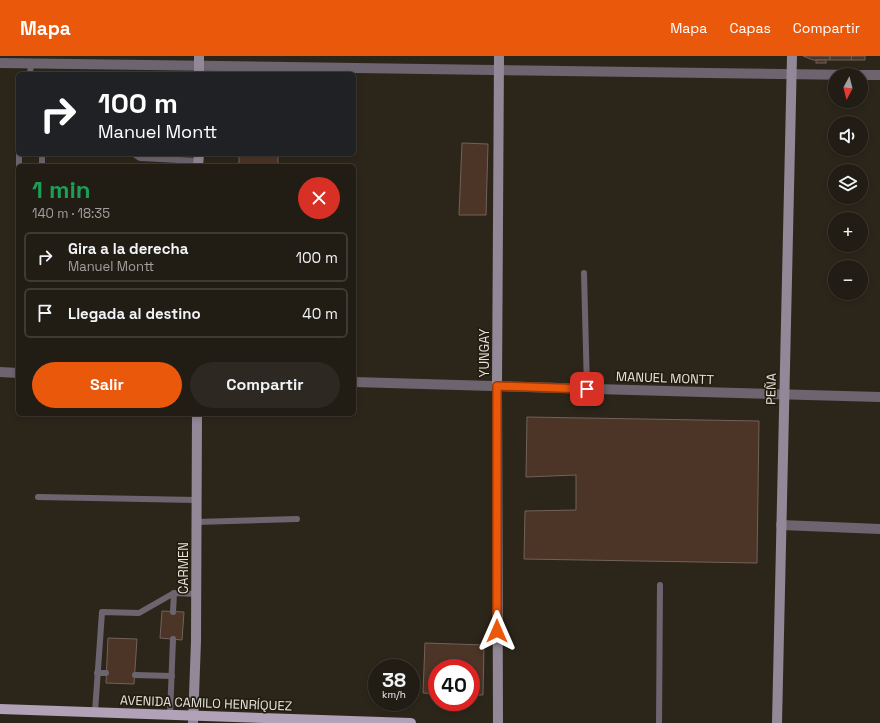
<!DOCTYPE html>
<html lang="es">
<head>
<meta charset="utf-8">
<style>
	body { margin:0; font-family:"Space Grotesk",sans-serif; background:#2d2922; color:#f1f3f6; height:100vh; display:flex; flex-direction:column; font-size:15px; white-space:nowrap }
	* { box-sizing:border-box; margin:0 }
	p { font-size:13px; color:#a2a1a0 }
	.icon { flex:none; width:22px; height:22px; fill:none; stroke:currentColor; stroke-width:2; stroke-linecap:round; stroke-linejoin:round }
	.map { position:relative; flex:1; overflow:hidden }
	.side { position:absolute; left:16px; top:108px; width:340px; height:252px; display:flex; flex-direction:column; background:#211c14; border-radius:6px; box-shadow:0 2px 6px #0003,0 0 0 1px #3e3a34 }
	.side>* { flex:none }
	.hud { position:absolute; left:16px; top:16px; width:340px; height:84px; border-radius:6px; box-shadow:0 2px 6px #0003,0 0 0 1px #3e3a34; background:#202124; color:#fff; overflow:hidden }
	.needle { width:26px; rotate:187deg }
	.tools { position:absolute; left:828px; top:12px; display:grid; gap:8px }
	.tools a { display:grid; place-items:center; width:40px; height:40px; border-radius:50%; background:#211c14; box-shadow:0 2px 6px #0003,0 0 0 1px #3e3a34; font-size:20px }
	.speed { position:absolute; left:368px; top:603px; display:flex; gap:8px; font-size:20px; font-weight:700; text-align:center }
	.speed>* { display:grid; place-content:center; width:52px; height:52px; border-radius:50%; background:#211c14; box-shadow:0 2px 6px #0003,0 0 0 1px #3e3a34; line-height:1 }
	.speed small { font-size:10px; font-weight:400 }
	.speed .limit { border:6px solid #d22; background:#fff; color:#111 }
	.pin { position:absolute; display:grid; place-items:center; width:34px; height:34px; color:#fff; margin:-17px; border-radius:8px; box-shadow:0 2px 6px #0006 }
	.me { position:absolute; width:44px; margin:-22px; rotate:0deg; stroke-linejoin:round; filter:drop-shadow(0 0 3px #0008) }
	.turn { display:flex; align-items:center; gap:14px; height:84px; padding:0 16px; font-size:18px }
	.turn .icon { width:52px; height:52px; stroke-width:2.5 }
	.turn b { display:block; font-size:28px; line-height:34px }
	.round { display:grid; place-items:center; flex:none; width:42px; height:42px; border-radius:21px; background:#2d2922 }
	.headline { display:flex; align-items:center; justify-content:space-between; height:68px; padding:0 16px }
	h1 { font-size:24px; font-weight:800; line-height:30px; color:#1e9e55 }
	.button { display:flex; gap:8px; margin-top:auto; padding:8px 16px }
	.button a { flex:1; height:46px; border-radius:24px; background:#ea580c; color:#fff; font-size:16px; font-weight:800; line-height:46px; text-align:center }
	.button a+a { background:#2d2922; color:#f1f3f6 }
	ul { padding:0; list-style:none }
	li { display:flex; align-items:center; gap:12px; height:50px; margin:0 8px 6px; padding:0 8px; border:2px solid #3e3a34; border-radius:6px }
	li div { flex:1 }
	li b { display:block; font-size:15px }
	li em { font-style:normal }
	header { display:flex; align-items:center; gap:24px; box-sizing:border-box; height:56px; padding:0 20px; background:#ea580c; color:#fff }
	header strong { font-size:19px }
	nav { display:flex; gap:22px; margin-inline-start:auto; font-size:14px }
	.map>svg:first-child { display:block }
	.building { fill:#4c3427; stroke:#71625a }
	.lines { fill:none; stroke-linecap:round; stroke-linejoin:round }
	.lane { stroke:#6c656f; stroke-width:6 }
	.street { stroke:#6c656f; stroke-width:10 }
	.secondary { stroke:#938898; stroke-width:10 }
	.primary { stroke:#b1a2b8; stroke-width:10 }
	.route-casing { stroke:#983908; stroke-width:10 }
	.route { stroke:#ea580c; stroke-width:7 }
	.labels { text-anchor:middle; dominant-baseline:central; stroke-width:3.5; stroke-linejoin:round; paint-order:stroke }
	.street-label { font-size:13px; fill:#e6e3da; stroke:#221d10 }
</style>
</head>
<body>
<header>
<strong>Mapa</strong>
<nav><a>Mapa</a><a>Capas</a><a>Compartir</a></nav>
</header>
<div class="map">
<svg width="880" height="667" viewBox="0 0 880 667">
	<rect width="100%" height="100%" fill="#2c261a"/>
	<g class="building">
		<path d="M 803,0 L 830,0 L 830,4 L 813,4 Z"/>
		<path d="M 830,0 L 852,0 L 851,4 L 830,4 Z"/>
		<path d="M 852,0 L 865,0 L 865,4 L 851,4 Z"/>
		<rect x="816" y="4" width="10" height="3"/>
		<path d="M 462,87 L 488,88 L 486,159 L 459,159 Z"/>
		<rect x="239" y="98" width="39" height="12"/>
		<path d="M 527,361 L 759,365 L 757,507 L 524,503 L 525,455 L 576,454 L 576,419 L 526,421 Z"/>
		<path d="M 162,555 L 184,556 L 182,584 L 160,582 Z"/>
		<path d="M 108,582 L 137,583 L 134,628 L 106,627 Z"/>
		<path d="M 425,587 L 484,589 L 483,639 L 471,639 L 471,612 L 437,612 L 437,638 L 423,637 Z"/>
	</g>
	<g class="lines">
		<g class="lane">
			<path d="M 30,18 L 31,7"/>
			<path d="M 42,98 L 42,110"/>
			<path d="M 134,98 L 140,102 L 199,105"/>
			<path d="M 19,110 L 19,98"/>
			<path d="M 584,217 L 587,333"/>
			<path d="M 253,358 L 264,358"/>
			<path d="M 38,441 L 196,444"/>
			<path d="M 196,466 L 297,463"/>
			<path d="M 173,556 L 174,537"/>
			<path d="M 97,617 L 106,617"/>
			<path d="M 135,619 L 172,620"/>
			<path d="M 95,656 L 102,556 L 139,557 L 174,537 L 196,538"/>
			<path d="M 170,659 L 173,583"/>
			<path d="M 659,667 L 660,529"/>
		</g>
		<g class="street">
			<path d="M 0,7 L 855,19"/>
			<path d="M 861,19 L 880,19"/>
			<path d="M 0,316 L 18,317"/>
			<path d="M 354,326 L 880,341"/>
			<path d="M 781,469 L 880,473"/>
		</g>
		<g class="secondary">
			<path d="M 199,18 L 199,0"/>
			<path d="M 198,110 L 199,98"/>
			<path d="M 193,667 L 196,585 L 197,358"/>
			<path d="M 498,667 L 497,330 L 499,0"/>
			<path d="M 777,667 L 792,0"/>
		</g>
		<path class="primary" d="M 0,653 L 411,667"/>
	</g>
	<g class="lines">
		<g class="route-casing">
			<path id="route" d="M 497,575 L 497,330 L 587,333"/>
		</g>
		<use href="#route" class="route"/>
	</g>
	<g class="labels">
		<g class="street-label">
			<text transform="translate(484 297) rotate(-90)">YUNGAY</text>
			<text transform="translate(665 322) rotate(2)">MANUEL MONTT</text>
			<text transform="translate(771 333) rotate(-89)">PEÑA</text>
			<text transform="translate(183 512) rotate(-90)">CARMEN</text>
			<text transform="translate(206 647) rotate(2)">AVENIDA CAMILO HENRÍQUEZ</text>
		</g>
	</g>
</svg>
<div class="tools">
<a><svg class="needle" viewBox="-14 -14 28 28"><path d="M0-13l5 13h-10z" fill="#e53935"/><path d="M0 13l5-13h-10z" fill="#a2a1a0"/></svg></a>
<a><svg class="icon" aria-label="sound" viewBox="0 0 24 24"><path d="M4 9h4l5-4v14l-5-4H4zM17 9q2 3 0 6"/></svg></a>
<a><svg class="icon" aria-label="layers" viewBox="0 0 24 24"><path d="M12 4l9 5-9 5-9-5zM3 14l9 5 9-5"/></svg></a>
<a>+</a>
<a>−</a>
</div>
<div class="speed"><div>38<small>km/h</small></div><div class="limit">40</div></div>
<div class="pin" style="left:587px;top:333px;background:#d93025"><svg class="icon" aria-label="arrive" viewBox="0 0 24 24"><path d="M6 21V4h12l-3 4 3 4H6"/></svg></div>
<svg class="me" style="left:497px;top:575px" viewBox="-20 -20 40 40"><path d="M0-17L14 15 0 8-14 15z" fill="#ea580c" stroke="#fff" stroke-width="4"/></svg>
<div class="hud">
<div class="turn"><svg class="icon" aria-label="right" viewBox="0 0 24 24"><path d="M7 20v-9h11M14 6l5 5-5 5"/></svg><div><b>100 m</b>Manuel Montt</div></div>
</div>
<section class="side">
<div class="headline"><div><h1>1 min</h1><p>140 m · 18:35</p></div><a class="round" style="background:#d93025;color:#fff"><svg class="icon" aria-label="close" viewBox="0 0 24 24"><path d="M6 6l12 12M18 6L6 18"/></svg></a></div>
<ul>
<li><svg class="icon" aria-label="right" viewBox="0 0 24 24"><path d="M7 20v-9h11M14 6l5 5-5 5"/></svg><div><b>Gira a la derecha</b><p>Manuel Montt</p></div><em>100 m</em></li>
<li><svg class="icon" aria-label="arrive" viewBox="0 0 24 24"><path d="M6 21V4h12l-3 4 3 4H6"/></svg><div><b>Llegada al destino</b></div><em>40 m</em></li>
</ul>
<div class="button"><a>Salir</a><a>Compartir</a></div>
</section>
</div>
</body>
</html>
